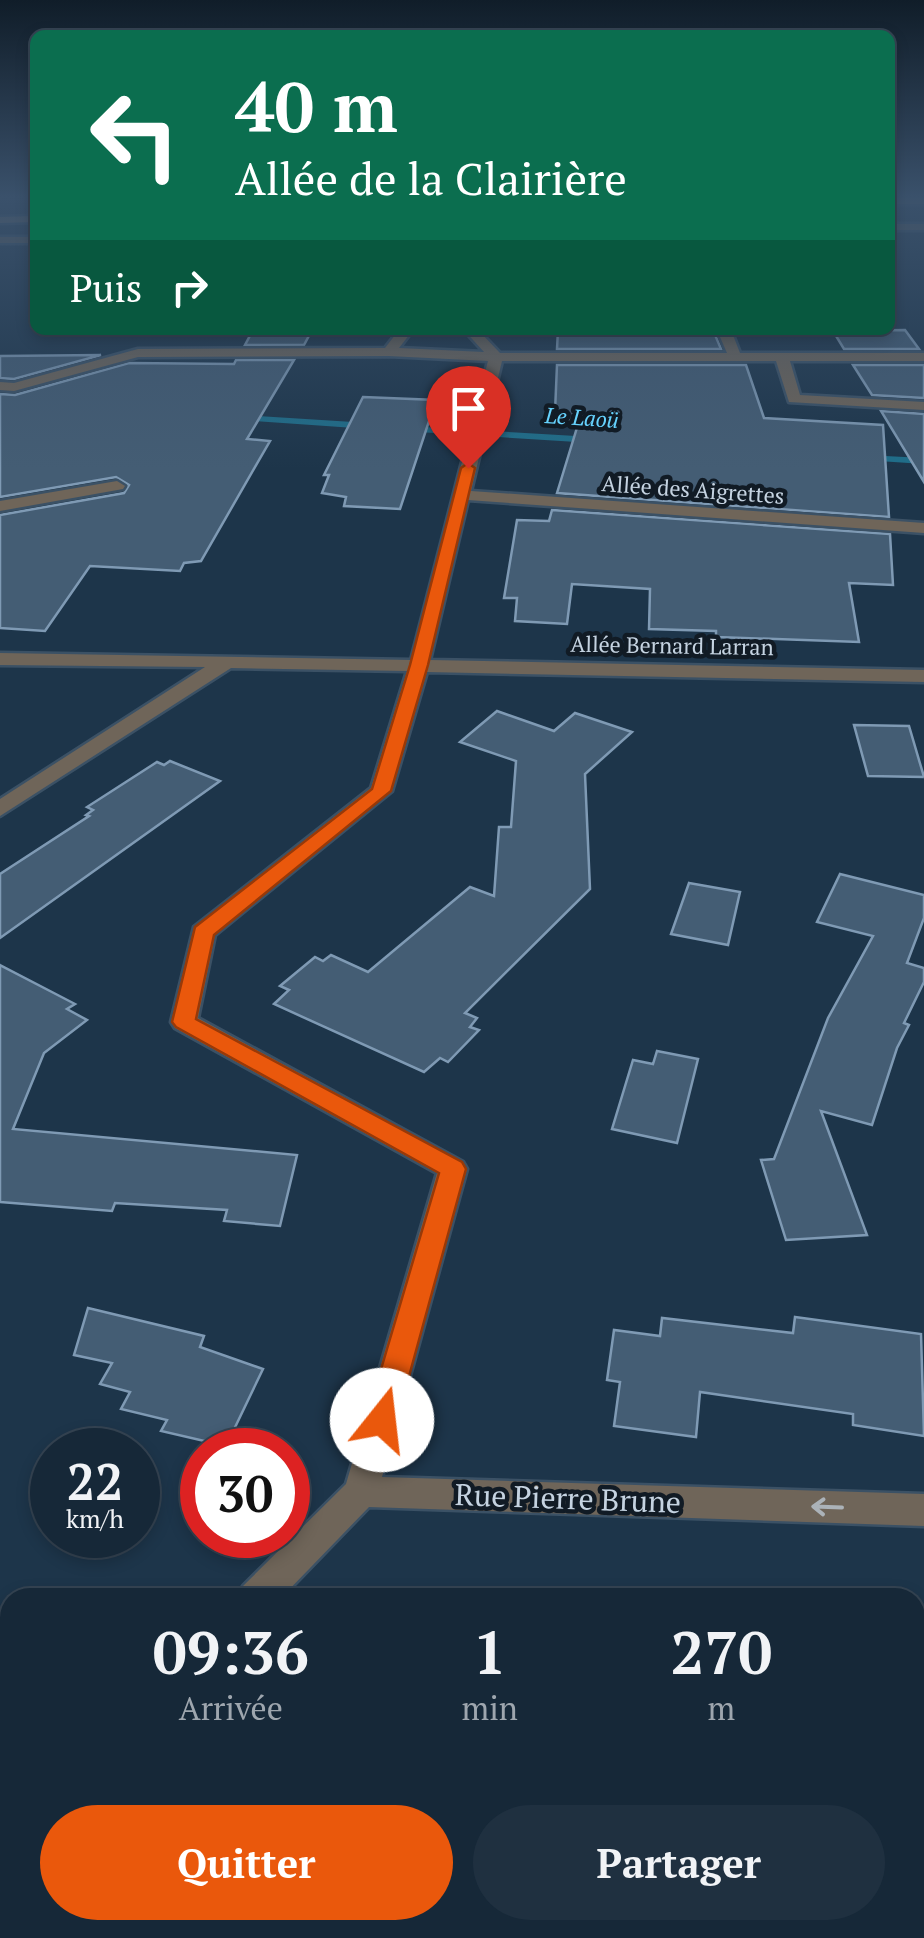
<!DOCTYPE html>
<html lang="fr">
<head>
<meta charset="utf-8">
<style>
	body { margin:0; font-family:"PT Serif",serif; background:#1f3040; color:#f1f3f6; height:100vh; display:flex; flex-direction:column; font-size:38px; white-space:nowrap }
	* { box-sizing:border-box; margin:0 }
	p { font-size:32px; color:#9ea6ae }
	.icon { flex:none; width:55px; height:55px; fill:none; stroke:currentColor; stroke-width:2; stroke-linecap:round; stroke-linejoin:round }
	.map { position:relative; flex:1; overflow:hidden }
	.panel { position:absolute; left:0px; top:1588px; width:925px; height:352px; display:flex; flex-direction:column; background:#162838; border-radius:30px 30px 0 0; box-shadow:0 5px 15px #0003,0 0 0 2px #354453 }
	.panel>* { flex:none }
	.top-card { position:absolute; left:30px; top:30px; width:865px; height:305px; border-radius:15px; box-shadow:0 5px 15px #0003,0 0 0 2px #354453; background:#0b6e4f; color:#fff; overflow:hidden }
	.speed { position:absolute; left:30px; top:1428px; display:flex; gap:20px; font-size:50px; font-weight:700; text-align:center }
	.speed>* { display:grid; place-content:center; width:130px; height:130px; border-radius:50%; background:#162838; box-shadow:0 5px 15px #0003,0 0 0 2px #354453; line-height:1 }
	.speed small { font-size:25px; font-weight:400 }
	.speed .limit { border:15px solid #d22; background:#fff; color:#111 }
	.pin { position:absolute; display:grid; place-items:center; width:85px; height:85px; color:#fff; margin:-102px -42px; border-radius:50% 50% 50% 0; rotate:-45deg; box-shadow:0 0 10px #0007 }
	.pin .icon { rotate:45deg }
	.me { position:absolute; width:110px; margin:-55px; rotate:16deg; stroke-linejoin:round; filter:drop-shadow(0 0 8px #0008) }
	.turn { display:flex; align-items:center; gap:35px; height:210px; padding:0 40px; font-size:45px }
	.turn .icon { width:130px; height:130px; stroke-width:2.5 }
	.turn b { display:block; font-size:70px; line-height:85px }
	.then { display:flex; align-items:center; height:95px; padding:0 40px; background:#0003; gap:20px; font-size:38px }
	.eta { display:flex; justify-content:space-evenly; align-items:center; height:170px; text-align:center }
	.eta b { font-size:60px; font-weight:600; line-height:70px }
	.button { display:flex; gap:20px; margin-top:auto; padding:20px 40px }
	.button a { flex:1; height:115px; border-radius:60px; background:#ea580c; color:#fff; font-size:40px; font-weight:600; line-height:115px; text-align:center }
	.button a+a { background:#1f3040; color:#f1f3f6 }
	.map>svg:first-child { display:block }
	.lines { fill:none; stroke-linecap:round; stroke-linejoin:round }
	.stream { fill:#1f6e8a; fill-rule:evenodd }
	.building { fill:#445d74; stroke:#7f9ab4; stroke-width:2.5 }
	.street-casing { stroke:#3b5165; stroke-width:5 }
	.secondary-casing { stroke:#3b5165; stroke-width:5 }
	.street { fill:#6f6559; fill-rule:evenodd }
	.secondary { fill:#90806e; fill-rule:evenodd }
	.oneway { stroke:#abb2b8 }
	.route { fill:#ea580c; stroke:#983908; stroke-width:2.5 }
	.labels { text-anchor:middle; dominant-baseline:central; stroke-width:9; stroke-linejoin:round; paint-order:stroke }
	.far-water-label { font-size:22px; font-style:italic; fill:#66d2fd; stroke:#111b25 }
	.far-street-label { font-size:22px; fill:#c5d3e1; stroke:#111b25 }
	.near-street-label { font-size:30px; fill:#c5d3e1; stroke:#111b25 }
</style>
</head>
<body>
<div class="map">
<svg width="924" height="1938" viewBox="0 0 924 1938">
	<rect width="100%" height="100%" fill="#1d354a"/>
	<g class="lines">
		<g class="stream">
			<path d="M 242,415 L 369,423 L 373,426 L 369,429 L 239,420 L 239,416 Z"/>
			<path d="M 406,426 L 593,437 L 598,440 L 593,443 L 403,431 L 402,429 Z"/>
			<path d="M 866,455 L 924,458 L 924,464 L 863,460 L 863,456 Z"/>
		</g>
	</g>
	<g class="building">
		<path d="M 253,330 L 312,330 L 304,345 L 245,345 Z"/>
		<path d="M 558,330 L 713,330 L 721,349 L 557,349 Z"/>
		<path d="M 905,330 L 919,349 L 844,349 L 833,331 Z"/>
		<path d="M 101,355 L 14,379 L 0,378 L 0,356 Z"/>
		<path d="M 236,360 L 294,360 L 247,439 L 270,441 L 201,561 L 184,563 L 180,571 L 90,566 L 45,631 L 0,628 L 0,515 L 124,493 L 129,485 L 116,477 L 0,497 L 0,394 L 15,395 L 129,363 L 234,364 Z"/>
		<path d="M 557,365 L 746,365 L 764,418 L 883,425 L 889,517 L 557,493 L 579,421 L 561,421 L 562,412 L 555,412 Z"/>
		<path d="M 853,365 L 924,365 L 924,398 L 872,395 Z"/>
		<path d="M 363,397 L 436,400 L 400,509 L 344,506 L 346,497 L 322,493 L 329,475 L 324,475 Z"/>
		<path d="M 881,411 L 924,414 L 924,482 Z"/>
		<path d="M 552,510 L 890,534 L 893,585 L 849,583 L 859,642 L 716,637 L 716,631 L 649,629 L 650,589 L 572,584 L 567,624 L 515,621 L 517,598 L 504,598 L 517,520 L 549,521 Z"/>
		<path d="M 497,711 L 554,731 L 575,713 L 632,732 L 585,774 L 590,889 L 465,1013 L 477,1018 L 470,1027 L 479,1030 L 448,1062 L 440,1058 L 424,1072 L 274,1004 L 289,990 L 280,986 L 315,957 L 323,961 L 331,955 L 368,972 L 470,887 L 494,896 L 499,827 L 511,827 L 516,761 L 460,742 Z"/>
		<path d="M 854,725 L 909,726 L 924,777 L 868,776 Z"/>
		<path d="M 170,761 L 220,781 L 0,938 L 0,874 L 89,816 L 86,815 L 93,810 L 87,807 L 157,762 L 164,765 Z"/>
		<path d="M 840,874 L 924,895 L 924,918 L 907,963 L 924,968 L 924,982 L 904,1023 L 909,1025 L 897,1048 L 872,1125 L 821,1111 L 867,1235 L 786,1240 L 761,1160 L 774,1159 L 828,1018 L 873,936 L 817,922 Z"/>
		<path d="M 689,883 L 740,892 L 728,945 L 671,934 Z"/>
		<path d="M 0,965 L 75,1004 L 67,1009 L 87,1020 L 44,1053 L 13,1129 L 297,1155 L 280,1226 L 224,1221 L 227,1210 L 115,1203 L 112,1211 L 0,1202 Z"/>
		<path d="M 657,1051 L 698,1059 L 677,1143 L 612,1129 L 633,1060 L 653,1064 Z"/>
		<path d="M 88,1308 L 204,1336 L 200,1347 L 263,1369 L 226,1446 L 161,1431 L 167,1420 L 121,1409 L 130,1392 L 100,1384 L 112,1363 L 74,1355 Z"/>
		<path d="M 795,1317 L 921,1334 L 924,1436 L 853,1425 L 853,1414 L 700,1392 L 696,1437 L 614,1426 L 620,1382 L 607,1380 L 614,1330 L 660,1336 L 662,1318 L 793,1333 Z"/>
	</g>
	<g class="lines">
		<g class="street-casing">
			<g id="street">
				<rect x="890" y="224" width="34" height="6"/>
				<rect x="0" y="237" width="35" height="6"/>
				<path d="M 399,330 L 413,330 L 399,348 L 484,352 L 464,330 L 478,330 L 500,353 L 727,353 L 717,330 L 731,330 L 740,353 L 924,353 L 924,361 L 790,361 L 800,395 L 924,402 L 924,410 L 789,402 L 776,361 L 502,361 L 471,491 L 924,523 L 924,533 L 468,500 L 430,660 L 924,670 L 924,682 L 427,672 L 392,791 L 215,935 L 198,1018 L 463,1162 L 467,1169 L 382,1477 L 924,1494 L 924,1526 L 369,1507 L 281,1598 L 238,1598 L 243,1586 L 346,1484 L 437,1173 L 175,1028 L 171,1022 L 194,927 L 371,788 L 407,671 L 231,668 L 0,816 L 0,799 L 205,667 L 0,665 L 0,653 L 411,660 L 488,361 L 389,356 L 138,357 L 14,391 L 0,390 L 0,382 L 14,383 L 138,349 L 385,348 Z"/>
				<path d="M 117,481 L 125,486 L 123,489 L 0,511 L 0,501 Z"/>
				<path d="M 156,1930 L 198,1930 L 198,1938 L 154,1938 Z"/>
			</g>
		</g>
		<g class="secondary-casing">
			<g id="secondary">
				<rect x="890" y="198" width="34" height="6"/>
				<path d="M 35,216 L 35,222 L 0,223 L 0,217 Z"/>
			</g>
		</g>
		<use href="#street" class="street"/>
		<use href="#secondary" class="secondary"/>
	</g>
	<defs><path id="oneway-shaft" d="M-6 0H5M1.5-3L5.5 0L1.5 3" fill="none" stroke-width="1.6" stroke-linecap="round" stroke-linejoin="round" transform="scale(2.5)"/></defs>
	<use class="oneway" href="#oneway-shaft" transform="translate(827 1507) rotate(-178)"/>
	<linearGradient id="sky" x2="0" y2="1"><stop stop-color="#101d29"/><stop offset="0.42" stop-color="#3a516b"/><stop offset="1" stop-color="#3a516b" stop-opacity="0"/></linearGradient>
	<rect width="924" height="469" fill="url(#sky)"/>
	<path class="route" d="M 468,463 L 475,468 L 428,665 L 391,791 L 214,935 L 196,1019 L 462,1162 L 466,1169 L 397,1420 L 392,1429 L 382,1433 L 371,1429 L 366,1420 L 439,1173 L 176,1027 L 172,1022 L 195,927 L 372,789 L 410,665 L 461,468 Z"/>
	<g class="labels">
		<g class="far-water-label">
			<text transform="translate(582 417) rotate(4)">Le Laoü</text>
		</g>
		<g class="far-street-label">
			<text transform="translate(693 489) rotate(4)">Allée des Aigrettes</text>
			<text transform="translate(672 645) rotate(1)">Allée Bernard Larran</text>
		</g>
		<g class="near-street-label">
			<text transform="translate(568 1498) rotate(2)">Rue Pierre Brune</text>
		</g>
	</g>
</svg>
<div class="speed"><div>22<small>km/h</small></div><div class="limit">30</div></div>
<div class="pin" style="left:468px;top:468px;background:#d93025"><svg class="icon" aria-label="arrive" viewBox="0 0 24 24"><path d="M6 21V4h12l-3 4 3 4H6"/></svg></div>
<svg class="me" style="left:382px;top:1420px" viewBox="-20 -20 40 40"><circle r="19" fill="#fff"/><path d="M0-13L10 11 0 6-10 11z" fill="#ea580c"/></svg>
<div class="top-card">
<div class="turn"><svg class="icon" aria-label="left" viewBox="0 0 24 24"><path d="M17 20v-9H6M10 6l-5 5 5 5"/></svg><div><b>40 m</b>Allée de la Clairière</div></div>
<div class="then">Puis<svg class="icon" aria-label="right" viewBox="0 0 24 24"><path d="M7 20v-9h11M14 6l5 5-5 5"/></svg></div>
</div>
<section class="panel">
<div class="eta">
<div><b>09:36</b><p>Arrivée</p></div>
<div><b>1</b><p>min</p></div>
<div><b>270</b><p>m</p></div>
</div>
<div class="button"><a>Quitter</a><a>Partager</a></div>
</section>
</div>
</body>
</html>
